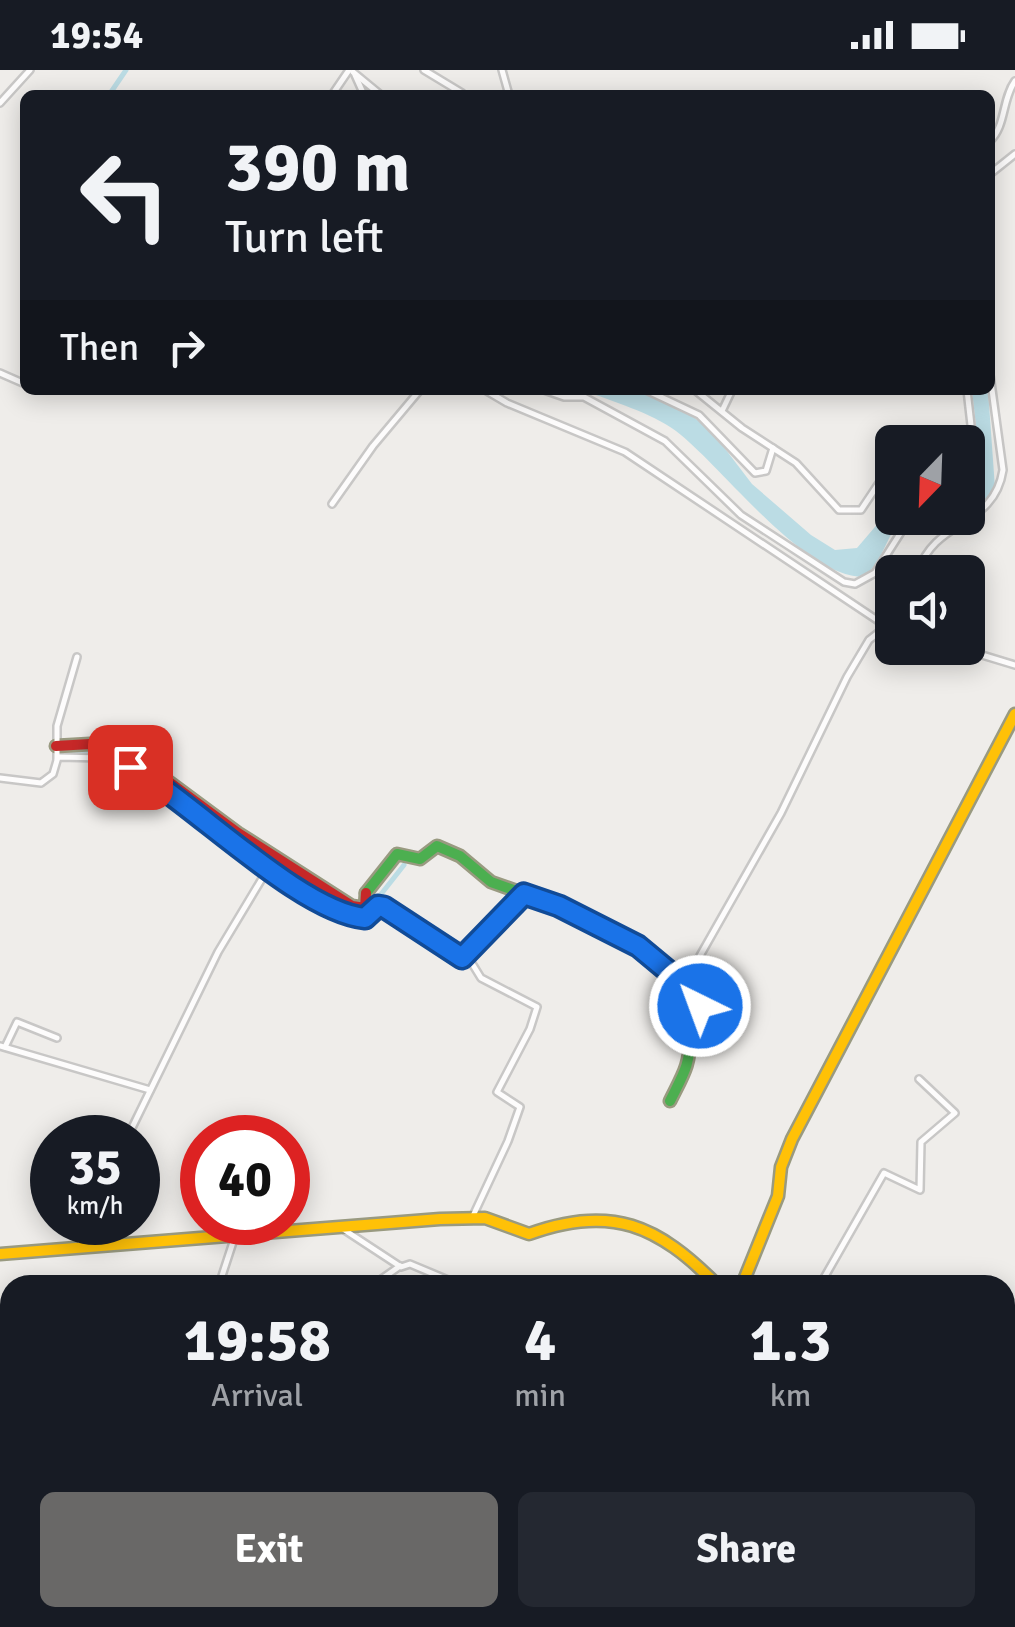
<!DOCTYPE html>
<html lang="en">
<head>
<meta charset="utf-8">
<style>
	body { margin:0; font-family:Signika,sans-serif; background:#242831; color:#f1f3f6; height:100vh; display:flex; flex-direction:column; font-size:38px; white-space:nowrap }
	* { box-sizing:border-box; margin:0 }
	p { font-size:32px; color:#9ea1a6 }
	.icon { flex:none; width:55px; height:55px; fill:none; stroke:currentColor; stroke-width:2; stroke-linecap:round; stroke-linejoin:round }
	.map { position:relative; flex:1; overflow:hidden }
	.side { position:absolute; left:0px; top:1205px; width:1015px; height:352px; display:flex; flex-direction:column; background:#171b24; border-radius:30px 30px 0 0; box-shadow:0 5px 25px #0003 }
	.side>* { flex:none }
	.guide { position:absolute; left:20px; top:20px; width:975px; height:305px; border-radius:15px; box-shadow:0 5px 25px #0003; background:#171b24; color:#f1f3f6; overflow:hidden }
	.needle { width:65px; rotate:203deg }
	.controls { position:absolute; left:875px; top:355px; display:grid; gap:20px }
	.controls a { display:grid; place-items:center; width:110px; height:110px; border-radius:15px; background:#171b24; box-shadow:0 5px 25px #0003; font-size:50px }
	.speed { position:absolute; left:30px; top:1045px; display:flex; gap:20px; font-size:50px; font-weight:700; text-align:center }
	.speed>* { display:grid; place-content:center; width:130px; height:130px; border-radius:50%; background:#171b24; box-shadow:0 5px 25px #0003; line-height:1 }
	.speed small { font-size:25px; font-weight:400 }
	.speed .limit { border:15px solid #d22; background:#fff; color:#111 }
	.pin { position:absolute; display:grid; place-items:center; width:85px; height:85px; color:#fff; margin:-42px; border-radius:20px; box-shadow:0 5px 15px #0006 }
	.me { position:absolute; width:110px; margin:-55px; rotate:318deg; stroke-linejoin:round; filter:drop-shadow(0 0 8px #0008) }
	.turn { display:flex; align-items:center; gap:35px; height:210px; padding:0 40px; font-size:45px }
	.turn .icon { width:130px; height:130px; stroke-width:2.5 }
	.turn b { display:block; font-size:70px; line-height:85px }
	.then { display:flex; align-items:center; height:95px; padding:0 40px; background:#0003; gap:20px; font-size:38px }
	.eta { display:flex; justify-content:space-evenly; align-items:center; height:170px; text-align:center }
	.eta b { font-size:60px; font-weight:700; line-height:70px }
	.action { display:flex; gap:20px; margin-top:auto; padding:20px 40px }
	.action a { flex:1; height:115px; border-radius:15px; background:#696867; color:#fff; font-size:40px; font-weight:700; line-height:115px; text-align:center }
	.action a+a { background:#242831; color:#f1f3f6 }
	.status { display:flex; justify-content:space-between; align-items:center; height:70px; padding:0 50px; background:#171b24; direction:ltr }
	.status svg { height:28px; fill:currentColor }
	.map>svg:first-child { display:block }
	.water { fill:#bbdce4 }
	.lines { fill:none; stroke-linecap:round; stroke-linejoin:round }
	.stream { stroke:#bbdce4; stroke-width:2.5 }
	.canal { stroke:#bbdce4; stroke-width:5 }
	.street-casing { stroke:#c8c7c6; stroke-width:10 }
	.fast-casing { stroke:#999a80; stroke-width:15 }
	.slow-casing { stroke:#999a80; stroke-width:15 }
	.jam-casing { stroke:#999a80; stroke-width:15 }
	.street { stroke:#fdfcfc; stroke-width:5 }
	.fast { stroke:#4caf50; stroke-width:10 }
	.slow { stroke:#ffc107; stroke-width:10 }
	.jam { stroke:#c62828; stroke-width:10 }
	.route-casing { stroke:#114b97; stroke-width:25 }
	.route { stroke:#1a73e8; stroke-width:18 }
</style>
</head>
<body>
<div class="status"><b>19:54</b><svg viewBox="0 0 49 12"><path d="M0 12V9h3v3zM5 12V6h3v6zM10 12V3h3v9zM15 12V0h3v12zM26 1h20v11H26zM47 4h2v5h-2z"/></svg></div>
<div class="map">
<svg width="1015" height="1557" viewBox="0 0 1015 1557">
	<rect width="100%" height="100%" fill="#efedea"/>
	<g class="water">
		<path d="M 583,320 L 637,320 L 682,339 L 710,359 L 752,414 L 811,465 L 835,480 L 857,478 L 892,437 L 892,448 L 899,448 L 877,493 L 864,507 C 804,508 722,396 676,361 C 650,342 613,332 583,320 Z"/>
		<path d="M 972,320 L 988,320 L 995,418 L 978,440 L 973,441 L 968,438 L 968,412 L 975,409 L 980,392 Z"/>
	</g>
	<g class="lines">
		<path class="stream" d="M 0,300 L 25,311"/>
		<g class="canal">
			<path d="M 109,25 L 126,0"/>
			<path d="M 67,681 L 99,682 L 140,697 L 170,716 L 228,764 L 333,833 L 367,842 L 404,795"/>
			<path d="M 0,1539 L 10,1539"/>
			<path d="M 72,1548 L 107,1557"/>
		</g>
		<g class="street-casing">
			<g id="street">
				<path d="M 424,0 L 462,23"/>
				<path d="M 502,0 L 509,25"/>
				<path d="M 353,2 L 381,25"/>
				<path d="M 355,5 L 364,25"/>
				<path d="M 332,25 L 349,0"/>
				<path d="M 0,33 L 30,0"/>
				<path d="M 990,71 C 1006,56 1002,29 1015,11"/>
				<path d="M 990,104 L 1015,84"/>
				<path d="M 0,303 L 25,314"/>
				<path d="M 485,320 L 507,333 L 625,382 L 892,560"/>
				<path d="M 544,320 L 564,327 L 584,327 L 665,371 L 741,445 L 844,512 L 855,514 L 875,503 L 910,448"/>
				<path d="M 646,320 L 699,345 L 755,403 L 766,401 L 773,378"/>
				<path d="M 695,320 L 742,358 L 796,393 L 839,440 L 861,440 L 885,404 L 892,402"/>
				<path d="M 722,341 L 732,320"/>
				<path d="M 966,372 L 972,364 L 967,320"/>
				<path d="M 332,434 L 373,376 L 420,320"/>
				<path d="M 918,502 C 935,448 994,458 1003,400 L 990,305"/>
				<path d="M 959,578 L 1015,595"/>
				<path d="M 57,689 L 57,656 L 77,587"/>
				<path d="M 0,708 L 41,713 L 53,704 L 58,687 L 103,688 L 130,697 L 164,719 L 252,787 L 327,834 L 358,847 L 384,837 L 473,895 L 481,908 L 537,937 L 530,959 L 497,1022 L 520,1037 L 508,1071 L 472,1148"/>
				<path d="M 462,888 L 524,825"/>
				<path d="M 684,914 L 781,743 L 847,607 L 869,570 L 892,552"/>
				<path d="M 0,976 L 150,1020"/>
				<path d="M 5,977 L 17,952 L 57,968"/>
				<path d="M 127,1068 L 218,882 L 275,787"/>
				<path d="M 340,1157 L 401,1197 L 410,1194 L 460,1215"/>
				<path d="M 79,1177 L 89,1152"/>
				<path d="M 219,1215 L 235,1166"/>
				<path d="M 373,1215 L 400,1196"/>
				<path d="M 820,1215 L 884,1103 L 920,1120 L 921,1072 L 955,1043 L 919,1009"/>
				<path d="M 1005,1453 L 1015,1461"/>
				<path d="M 537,1548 L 551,1557"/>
				<path d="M 500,1557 L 502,1548"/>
				<path d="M 746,1557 L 752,1548"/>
				<path d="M 901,1557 L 910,1548"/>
			</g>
		</g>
		<g class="fast-casing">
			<g id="fast">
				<path d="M 366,823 L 397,784 L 420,789 L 437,776 L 460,786 L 491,812 L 559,836 L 638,876 L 697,925 C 701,940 692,949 691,964 C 689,997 685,1001 670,1031"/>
				<path d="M 0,1509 L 10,1510"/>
				<path d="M 164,1548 L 186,1557"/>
				<path d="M 408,1557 L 412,1548"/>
			</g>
		</g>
		<g class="slow-casing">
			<g id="slow">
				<path d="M 0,1184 L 440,1149 L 485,1148 L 529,1164 C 611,1134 658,1155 717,1215"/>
				<path d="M 742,1215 L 778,1126 L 781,1097 L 792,1069 L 1015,644"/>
				<path d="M 1005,1334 L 1015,1338"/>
			</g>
		</g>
		<g class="jam-casing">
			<path id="jam" d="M 56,676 L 90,674 L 130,683 L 238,763 L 352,836 L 365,838 L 366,823"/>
		</g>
		<use href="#street" class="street"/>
		<use href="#fast" class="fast"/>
		<use href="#slow" class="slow"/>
		<use href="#jam" class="jam"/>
	</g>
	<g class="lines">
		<g class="route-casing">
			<path id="route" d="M 130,697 C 191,731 300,842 365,848 L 378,836 L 384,837 L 462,888 L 524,824 L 559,836 L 638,876 L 697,925 L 700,936"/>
		</g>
		<use href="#route" class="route"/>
	</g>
</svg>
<div class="controls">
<a><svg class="needle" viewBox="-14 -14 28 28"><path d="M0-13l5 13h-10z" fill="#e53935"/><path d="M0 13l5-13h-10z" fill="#9ea1a6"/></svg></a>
<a><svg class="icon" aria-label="sound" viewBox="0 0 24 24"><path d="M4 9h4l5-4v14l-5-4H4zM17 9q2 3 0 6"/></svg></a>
</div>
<div class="speed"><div>35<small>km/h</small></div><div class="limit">40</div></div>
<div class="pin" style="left:130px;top:697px;background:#d93025"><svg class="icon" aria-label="arrive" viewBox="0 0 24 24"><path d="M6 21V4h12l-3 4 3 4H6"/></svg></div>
<svg class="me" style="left:700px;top:936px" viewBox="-20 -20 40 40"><circle r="17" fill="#1a73e8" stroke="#fff" stroke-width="3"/><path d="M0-11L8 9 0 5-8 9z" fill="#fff"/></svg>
<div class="guide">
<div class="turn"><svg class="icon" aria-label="left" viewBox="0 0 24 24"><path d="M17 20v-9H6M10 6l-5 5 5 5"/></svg><div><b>390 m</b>Turn left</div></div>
<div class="then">Then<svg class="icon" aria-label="right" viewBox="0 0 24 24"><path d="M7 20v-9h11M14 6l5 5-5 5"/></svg></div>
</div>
<section class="side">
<div class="eta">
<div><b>19:58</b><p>Arrival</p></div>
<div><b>4</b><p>min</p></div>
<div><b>1.3</b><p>km</p></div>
</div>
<div class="action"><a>Exit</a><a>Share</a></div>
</section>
</div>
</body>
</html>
